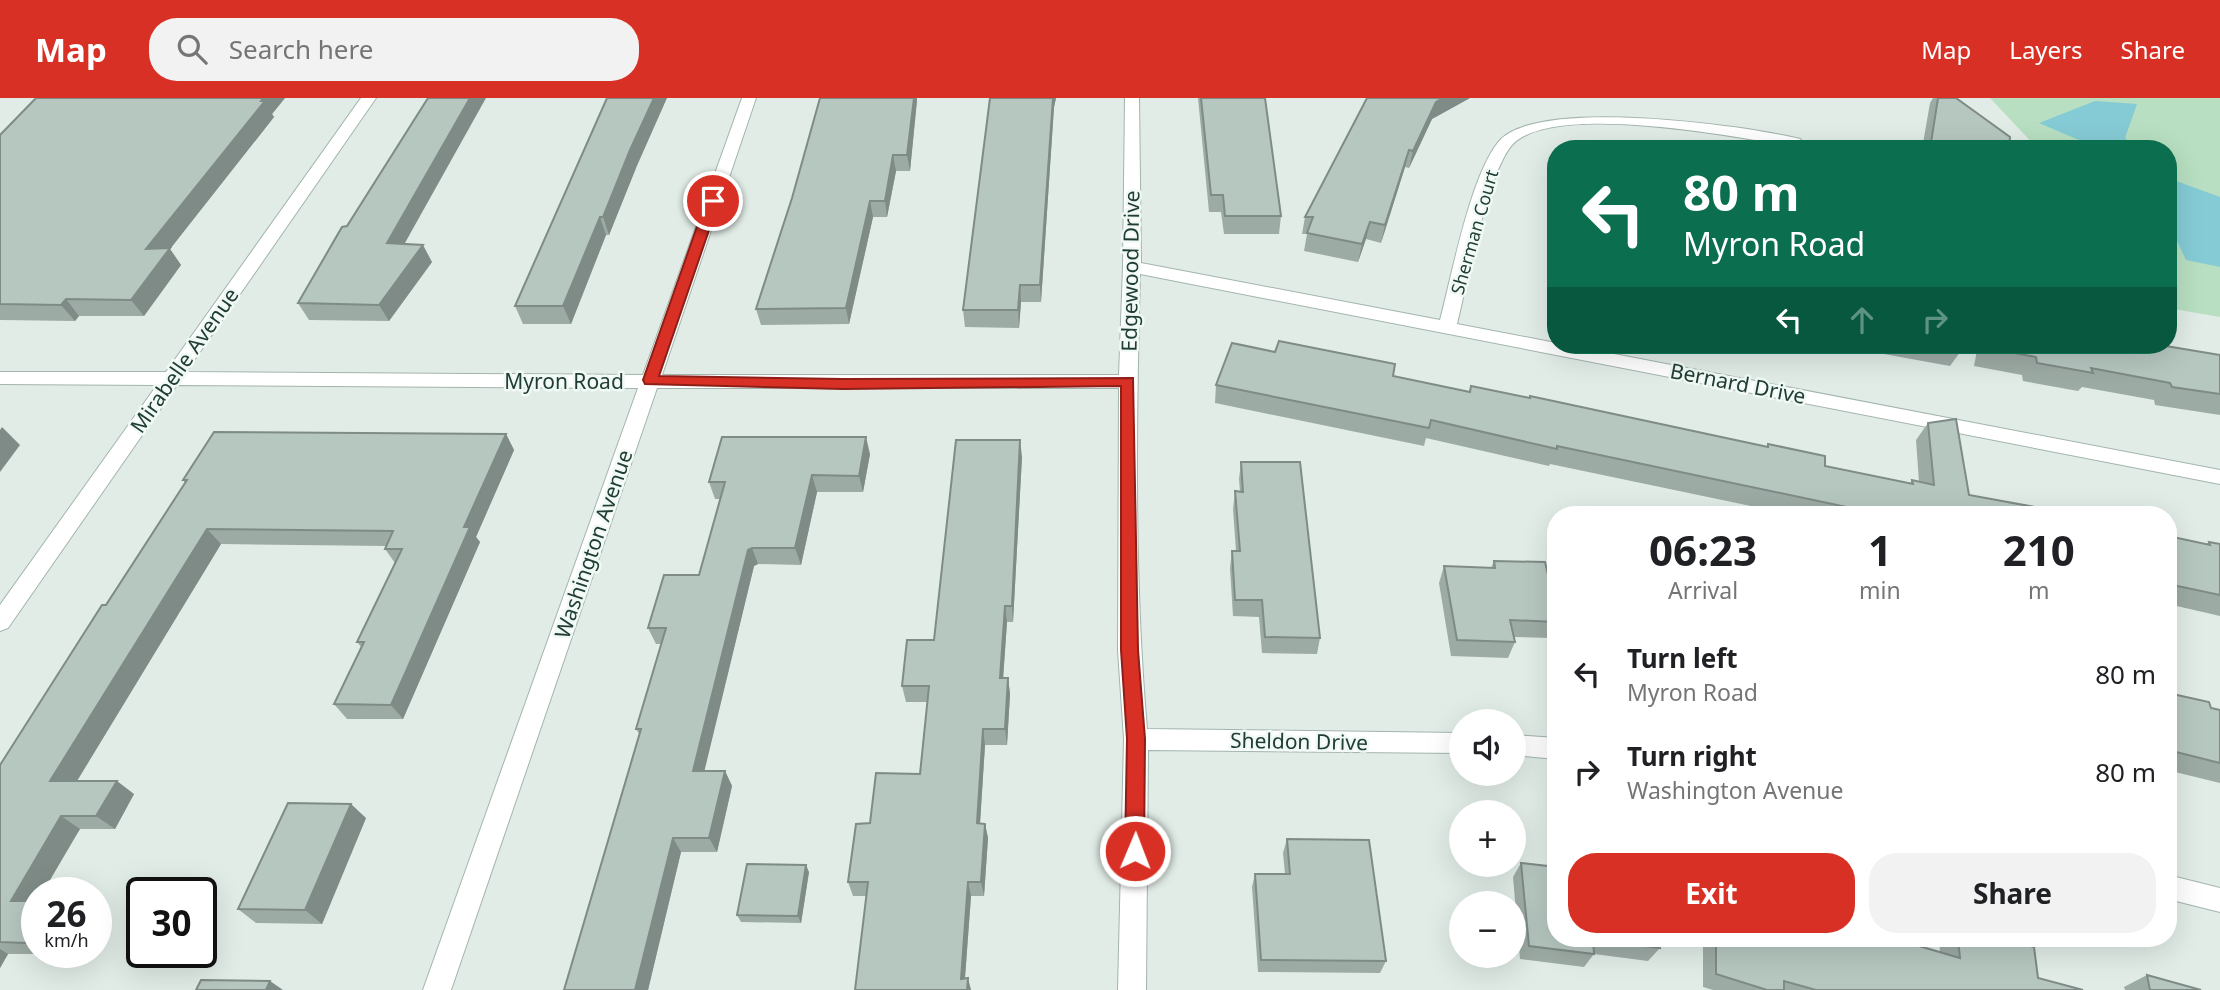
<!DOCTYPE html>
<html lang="en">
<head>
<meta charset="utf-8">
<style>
	body { margin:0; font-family:"Noto Sans",sans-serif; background:#f2f2f2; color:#202124; height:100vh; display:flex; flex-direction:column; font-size:26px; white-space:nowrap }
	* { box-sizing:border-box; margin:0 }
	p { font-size:23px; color:#757577 }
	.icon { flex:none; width:38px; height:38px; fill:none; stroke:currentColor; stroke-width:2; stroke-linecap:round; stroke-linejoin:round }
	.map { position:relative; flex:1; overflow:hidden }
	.panel { position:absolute; left:1547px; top:408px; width:630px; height:441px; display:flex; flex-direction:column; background:#fff; border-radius:28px; box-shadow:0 7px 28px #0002 }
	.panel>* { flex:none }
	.guide { position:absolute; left:1547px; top:42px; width:630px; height:214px; border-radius:28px; box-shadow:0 7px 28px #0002; background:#0b6e4f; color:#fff; overflow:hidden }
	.controls { position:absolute; left:1449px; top:611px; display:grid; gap:14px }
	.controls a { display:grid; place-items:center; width:77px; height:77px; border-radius:50%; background:#fff; box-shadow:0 7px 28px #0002; font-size:35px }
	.speed { position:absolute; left:21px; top:779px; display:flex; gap:14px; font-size:35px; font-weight:700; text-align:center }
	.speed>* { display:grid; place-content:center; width:91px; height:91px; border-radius:50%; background:#fff; box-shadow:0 7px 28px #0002; line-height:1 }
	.speed small { font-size:18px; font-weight:400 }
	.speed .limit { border:4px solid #111; border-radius:10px; background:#fff; color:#111 }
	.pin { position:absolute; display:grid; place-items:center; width:60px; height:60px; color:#fff; margin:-30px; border:4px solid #fff; border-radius:50%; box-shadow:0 2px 7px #0007 }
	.me { position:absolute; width:77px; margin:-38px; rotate:1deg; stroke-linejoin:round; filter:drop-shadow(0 0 5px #0008) }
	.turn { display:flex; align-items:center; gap:24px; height:147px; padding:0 21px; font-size:32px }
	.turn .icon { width:91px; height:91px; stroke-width:2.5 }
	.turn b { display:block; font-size:49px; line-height:60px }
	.lanes { display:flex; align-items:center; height:66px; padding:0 21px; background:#0003; justify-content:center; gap:35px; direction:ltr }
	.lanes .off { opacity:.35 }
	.eta { display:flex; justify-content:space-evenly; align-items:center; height:119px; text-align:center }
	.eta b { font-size:42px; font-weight:700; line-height:49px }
	.button { display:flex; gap:14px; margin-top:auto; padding:14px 21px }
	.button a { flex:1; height:80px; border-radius:28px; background:#d93025; color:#fff; font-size:28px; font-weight:700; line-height:80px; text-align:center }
	.button a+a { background:#f2f2f2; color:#202124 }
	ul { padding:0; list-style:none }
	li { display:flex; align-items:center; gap:21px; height:98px; padding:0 21px }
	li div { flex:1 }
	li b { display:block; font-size:26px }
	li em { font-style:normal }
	header { display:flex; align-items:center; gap:42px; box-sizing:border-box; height:98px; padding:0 35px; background:#d93025; color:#fff }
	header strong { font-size:33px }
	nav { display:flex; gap:38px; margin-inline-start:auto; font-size:24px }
	.search { width:490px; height:63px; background:#f2f2f2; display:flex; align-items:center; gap:18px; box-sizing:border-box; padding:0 24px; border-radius:28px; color:#757577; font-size:26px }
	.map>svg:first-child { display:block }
	.green { fill:#b8dfc1 }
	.water { fill:#85cbd5 }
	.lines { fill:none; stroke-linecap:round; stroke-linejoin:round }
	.minor-casing { stroke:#a3b4ae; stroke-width:2 }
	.minor { fill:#fff; fill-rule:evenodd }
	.wall { fill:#9daba5 }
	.shaded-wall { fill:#7f8b86 }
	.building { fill:#b6c7c0; stroke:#7f8b86; stroke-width:2 }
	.route { fill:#d93025; stroke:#8d1f18; stroke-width:2 }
	.labels { text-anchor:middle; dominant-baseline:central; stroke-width:5; stroke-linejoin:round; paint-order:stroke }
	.far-street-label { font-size:18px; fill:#203e35; stroke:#f1f9f5 }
	.street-label { font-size:21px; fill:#203e35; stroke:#f1f9f5 }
</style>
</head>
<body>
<header>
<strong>Map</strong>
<div class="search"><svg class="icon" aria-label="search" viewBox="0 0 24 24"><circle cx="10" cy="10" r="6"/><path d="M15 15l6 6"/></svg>Search here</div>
<nav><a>Map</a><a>Layers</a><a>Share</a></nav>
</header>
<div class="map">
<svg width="2220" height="892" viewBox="0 0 2220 892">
	<rect width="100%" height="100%" fill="#e1ece7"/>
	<path class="green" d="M 1990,0 L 2220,0 L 2220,219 L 2168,210 L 2168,51 L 2038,51 Z"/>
	<g class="water">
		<path d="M 2095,3 L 2137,6 L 2125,40 L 2137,51 L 2100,51 L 2039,25 Z"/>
		<path d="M 2168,80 L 2220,99 L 2220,169 L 2186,162 L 2168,124 Z"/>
	</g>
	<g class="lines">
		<g class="minor-casing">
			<g id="minor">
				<path d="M 361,0 L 376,0 L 186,274 L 643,277 L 742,0 L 756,0 L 662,277 L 1119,277 L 1123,169 L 1125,0 L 1139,0 L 1141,165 L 1440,222 C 1452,177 1471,73 1501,41 C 1543,0 1743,27 1800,41 L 1803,44 L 1795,49 C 1739,39 1552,3 1512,47 C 1487,76 1467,185 1457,226 L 1556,245 L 1556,247 L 1567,247 L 2220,372 L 2220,386 L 1140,176 C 1136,327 1134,480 1147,631 L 1461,635 L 1461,655 L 1148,652 L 1146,892 L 1118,892 L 1124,641 L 1118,553 L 1119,290 L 657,290 L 451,892 L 423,892 L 638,290 L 177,287 L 8,530 L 0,533 L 0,507 L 157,287 L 0,286 L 0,274 L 166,274 Z"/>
				<path d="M 1514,637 L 1556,640 L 1556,661 L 1514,657 Z"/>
				<path d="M 2168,777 L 2220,790 L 2220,814 L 2168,801 Z"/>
			</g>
		</g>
		<use href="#minor" class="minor"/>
	</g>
	<g class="wall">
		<path d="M 36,0 L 285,0 L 272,16 L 274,19 L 170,151 L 181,167 L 144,218 L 79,218 L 75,223 L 0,222 L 0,37 Z"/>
		<path d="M 820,0 L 917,0 L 910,73 L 896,73 L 887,119 L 873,119 L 849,226 L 761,227 L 756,211 L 792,100 Z"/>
		<path d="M 990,0 L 1056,0 L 1054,9 L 1041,204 L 1021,204 L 1019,230 L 965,229 L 963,212 Z"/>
		<path d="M 1198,0 L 1265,0 L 1281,118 L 1279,136 L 1224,136 L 1221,114 L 1209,114 Z"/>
		<path d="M 1367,0 L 1470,0 L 1432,21 L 1409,70 L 1405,69 L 1381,145 L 1366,141 L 1358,164 L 1304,153 L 1307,136 L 1302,136 L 1305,119 Z"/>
		<path d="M 1933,0 L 1956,0 L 2009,51 L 1922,51 L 1930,5 Z"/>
		<path d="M 636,70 L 609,137 L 606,137 L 571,226 L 523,226 L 515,208 Z"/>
		<path d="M 405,146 L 432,164 L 389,223 L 309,222 L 298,205 Z"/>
		<path d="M 1834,247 L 1963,247 L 1963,250 L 1950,268 Z"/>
		<path d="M 1978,247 L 2160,247 L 2220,257 L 2220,317 L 2155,307 L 2154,302 L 2082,289 L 2078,293 L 2023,283 L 2022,277 L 1974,268 Z"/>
		<path d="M 1393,278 L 1469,294 L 1471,288 L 1766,349 L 1768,346 L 1825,368 L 1910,385 L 1912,382 L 1919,384 L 1916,342 L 1928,325 L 1969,397 L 2073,416 L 1789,416 L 1550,366 L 1549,368 L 1426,340 L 1424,348 L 1215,305 L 1216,287 Z"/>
		<path d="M 506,336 L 514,352 L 476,439 L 480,444 L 403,621 L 347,621 L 334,606 L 362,550 L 357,544 L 395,465 L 385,451 L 386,448 L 221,446 L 77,683 L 134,696 L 115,731 L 80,731 L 37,794 L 37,854 L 47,854 L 46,856 L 8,856 L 0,870 L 0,667 L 185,385 L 183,382 Z"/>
		<path d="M 870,356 L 863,394 L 817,394 L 801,467 L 758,466 L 754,468 L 704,673 L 725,673 L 732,688 L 717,754 L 681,754 L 648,892 L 640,637 L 636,631 L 661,546 L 656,546 L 648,530 L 699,477 L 720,401 L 715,401 L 709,384 Z"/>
		<path d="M 1022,359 L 1013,524 L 1007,524 L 1003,580 L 1008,580 L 1010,596 L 1007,647 L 985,647 L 980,726 L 985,726 L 988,740 L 984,798 L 971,798 L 965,881 L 971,892 L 866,798 L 853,798 L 848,784 L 870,725 L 920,676 L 928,604 L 906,604 L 902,588 L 934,542 Z"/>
		<path d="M 1241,364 L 1320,540 L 1317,556 L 1262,555 L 1259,519 L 1233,518 L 1230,470 L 1232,453 L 1236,453 L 1233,411 L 1235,393 L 1240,394 L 1239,381 Z"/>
		<path d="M 2168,438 L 2206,446 L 2209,444 L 2220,446 L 2220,518 L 2168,506 Z"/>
		<path d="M 1494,463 L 1556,511 L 1556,530 L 1551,540 L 1514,539 L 1515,544 L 1508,560 L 1451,558 L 1439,485 L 1444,468 L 1491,470 Z"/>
		<path d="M 2168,595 L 2211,610 L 2220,612 L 2220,685 L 2171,673 L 2173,679 L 2168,683 Z"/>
		<path d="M 366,720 L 322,826 L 256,825 L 238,811 Z"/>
		<path d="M 1287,741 L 1386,863 L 1380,875 L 1258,874 L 1252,789 L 1255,776 L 1285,776 L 1283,755 Z"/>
		<path d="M 1521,765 L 1658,840 L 1660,850 L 1648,863 L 1594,856 L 1584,869 L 1520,861 L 1513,779 Z"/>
		<path d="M 809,774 L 801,825 L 741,824 L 737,817 Z"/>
		<path d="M 1703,840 L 1892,840 L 1940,854 L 1939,840 L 2003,840 L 2038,880 L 2083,892 L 1713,892 L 1703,889 Z"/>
		<path d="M 2147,877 L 2201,892 L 2125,892 L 2124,889 Z"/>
	</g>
	<g class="shaded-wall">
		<path d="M 263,0 L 285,0 L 272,16 L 274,19 L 170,151 L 181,167 L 144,218 L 131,202 L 146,151 Z"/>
		<path d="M 470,0 L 486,0 L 396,161 L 387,145 Z"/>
		<path d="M 654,0 L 667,0 L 636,70 L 609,137 L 603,119 L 630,52 Z"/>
		<path d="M 914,0 L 917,0 L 917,3 L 910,73 L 907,57 Z"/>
		<path d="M 1053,0 L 1056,0 L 1054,9 L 1041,204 L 1040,187 Z"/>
		<path d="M 1443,0 L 1470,0 L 1432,21 L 1409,70 L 1413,53 L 1436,4 Z"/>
		<path d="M 1409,52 L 1405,69 L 1381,145 L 1385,127 Z"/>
		<path d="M 893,57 L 896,73 L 887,119 L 885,103 Z"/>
		<path d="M 870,103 L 873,119 L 849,226 L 846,210 Z"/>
		<path d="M 600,119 L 606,137 L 571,226 L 563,208 Z"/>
		<path d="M 1370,124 L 1366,141 L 1358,164 L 1362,146 Z"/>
		<path d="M 423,147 L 432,164 L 389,223 L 379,207 Z"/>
		<path d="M 1020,187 L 1021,204 L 1019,230 L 1018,212 Z"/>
		<path d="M 66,201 L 79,218 L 75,223 L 61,207 Z"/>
		<path d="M 2,329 L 20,347 L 0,374 L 0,332 Z"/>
		<path d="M 506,336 L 514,352 L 476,439 L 480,444 L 403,621 L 391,607 L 464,429 Z"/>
		<path d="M 866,339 L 870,356 L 863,394 L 859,378 Z"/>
		<path d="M 1020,342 L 1022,359 L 1013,524 L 1012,508 Z"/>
		<path d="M 812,377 L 817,394 L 801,467 L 795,450 Z"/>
		<path d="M 207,431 L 221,446 L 69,696 L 50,683 Z"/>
		<path d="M 752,450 L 758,466 L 754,468 L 701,687 L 693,673 L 748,452 Z"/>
		<path d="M 1005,508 L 1007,524 L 1002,596 L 1000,580 Z"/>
		<path d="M 1008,580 L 1010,596 L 1007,647 L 1005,631 Z"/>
		<path d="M 983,631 L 985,647 L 979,740 L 977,725 Z"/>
		<path d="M 725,673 L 732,688 L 717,754 L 709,740 Z"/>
		<path d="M 117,683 L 134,696 L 115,731 L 96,718 Z"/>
		<path d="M 351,706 L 366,720 L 322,826 L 305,812 Z"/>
		<path d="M 61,718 L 80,731 L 43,794 L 37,794 L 37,806 L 11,803 Z"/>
		<path d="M 985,726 L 988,740 L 984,798 L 981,784 Z"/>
		<path d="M 673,740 L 681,754 L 648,892 L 635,892 Z"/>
		<path d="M 806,767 L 809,774 L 801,825 L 798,818 Z"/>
		<path d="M 968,784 L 971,798 L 964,892 L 961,881 Z"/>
		<path d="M 37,824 L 37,851 L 25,845 Z"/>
		<path d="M 0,851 L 8,856 L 0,870 Z"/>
		<path d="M 968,880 L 971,892 L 967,892 Z"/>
		<path d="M 270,883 L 283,892 L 266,892 Z"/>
	</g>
	<g class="building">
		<path d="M 36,0 L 263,0 L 261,3 L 265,3 L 146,151 L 170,150 L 131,202 L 66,201 L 61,207 L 0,206 L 0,37 Z"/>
		<path d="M 428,0 L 470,0 L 387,145 L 423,147 L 379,207 L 298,205 L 342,129 L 347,128 Z"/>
		<path d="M 607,0 L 654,0 L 630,52 L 603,119 L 600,119 L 563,208 L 515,208 Z"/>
		<path d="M 820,0 L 914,0 L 907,57 L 893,57 L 885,103 L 870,103 L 846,210 L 756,211 L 792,100 Z"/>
		<path d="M 990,0 L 1053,0 L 1040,187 L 1020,187 L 1018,212 L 963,212 Z"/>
		<path d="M 1201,0 L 1265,0 L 1281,118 L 1225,118 L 1223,97 L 1211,97 Z"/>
		<path d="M 1367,0 L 1443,0 L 1436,4 L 1413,53 L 1409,52 L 1385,127 L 1370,124 L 1362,146 L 1307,135 L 1313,119 L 1305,119 Z"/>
		<path d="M 1938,0 L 1956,0 L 2010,39 L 2009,51 L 1930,51 Z"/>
		<path d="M 1621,48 L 1636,51 L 1621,51 Z"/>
		<path d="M 1279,243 L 1395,266 L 1393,278 L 1470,294 L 1471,288 L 1530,300 L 1530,298 L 1768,349 L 1768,346 L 1825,358 L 1825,368 L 1913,386 L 1912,382 L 1934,387 L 1928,325 L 1956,321 L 1969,397 L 2073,416 L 1875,416 L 1875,415 L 1557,348 L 1557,351 L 1431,322 L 1429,330 L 1216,287 L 1232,245 L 1275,254 Z"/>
		<path d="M 1944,247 L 1963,247 L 1963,250 Z"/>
		<path d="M 1987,247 L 2160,247 L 2220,257 L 2220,296 L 2172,289 L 2170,285 L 2091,270 L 2093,275 L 2037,265 L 2036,259 L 1987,250 Z"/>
		<path d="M 214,334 L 506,336 L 464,429 L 470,429 L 391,607 L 334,606 L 364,544 L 357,544 L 402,451 L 385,451 L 393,433 L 207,431 L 50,683 L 117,683 L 96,718 L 61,718 L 11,803 L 37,803 L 37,824 L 25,845 L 0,844 L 0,667 L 102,507 L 106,507 L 187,382 L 183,382 Z"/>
		<path d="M 722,339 L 866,339 L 859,378 L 812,377 L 795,450 L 752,450 L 748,452 L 693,673 L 725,673 L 709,740 L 673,740 L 635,892 L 564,892 L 641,631 L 636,631 L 666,530 L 648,530 L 664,477 L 699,477 L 725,384 L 709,384 Z"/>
		<path d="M 956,342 L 1020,342 L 1012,508 L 1005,508 L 1000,580 L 1008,580 L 1005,631 L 983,631 L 977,725 L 985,726 L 981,784 L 968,784 L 961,881 L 968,880 L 967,892 L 855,892 L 868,784 L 848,784 L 856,726 L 870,725 L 876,675 L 920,676 L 929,588 L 902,588 L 907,542 L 934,542 Z"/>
		<path d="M 1241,364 L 1300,364 L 1320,540 L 1265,539 L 1262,502 L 1235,502 L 1232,453 L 1240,453 L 1235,393 L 1243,394 Z"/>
		<path d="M 2168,438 L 2210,447 L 2209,444 L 2220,446 L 2220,497 L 2168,486 Z"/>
		<path d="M 1494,463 L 1545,464 L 1556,511 L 1556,524 L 1510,522 L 1515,544 L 1457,542 L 1444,468 L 1495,470 Z"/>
		<path d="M 2168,595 L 2209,604 L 2211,610 L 2220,612 L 2220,665 L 2168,652 Z"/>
		<path d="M 2168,662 L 2173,679 L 2168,678 Z"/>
		<path d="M 288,705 L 351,706 L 305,812 L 238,811 Z"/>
		<path d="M 1287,741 L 1369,742 L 1386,863 L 1261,862 L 1255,776 L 1290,776 Z"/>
		<path d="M 1521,765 L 1556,769 L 1556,840 L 1658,840 L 1660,850 L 1593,841 L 1594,856 L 1529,848 Z"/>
		<path d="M 747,766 L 806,767 L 798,818 L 737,817 Z"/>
		<path d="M 1716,840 L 1892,840 L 1960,860 L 1958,840 L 2003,840 L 2034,849 L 2038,880 L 2083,892 L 1816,892 L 1784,883 L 1784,892 L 1767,892 L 1716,876 Z"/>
		<path d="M 2147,877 L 2201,892 L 2150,892 Z"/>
		<path d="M 201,882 L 270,883 L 266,892 L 196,892 Z"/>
	</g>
	<path class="route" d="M 713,100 L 719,103 L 659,278 L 843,281 L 1133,280 L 1138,552 L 1145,641 L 1144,753 L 1141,759 L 1135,762 L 1128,759 L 1125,753 L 1127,641 L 1121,552 L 1121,288 L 843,291 L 645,286 L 643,282 L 706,103 Z"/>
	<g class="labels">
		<g class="far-street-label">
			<text transform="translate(1474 134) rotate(-74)">Sherman Court</text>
		</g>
		<g class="street-label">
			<text transform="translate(1130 173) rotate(-89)">Edgewood Drive</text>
			<text transform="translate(184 262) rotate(-55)">Mirabelle Avenue</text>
			<text x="564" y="283">Myron Road</text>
			<text transform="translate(1738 285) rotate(11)">Bernard Drive</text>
			<text transform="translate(593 446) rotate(-71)">Washington Avenue</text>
			<text transform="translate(1299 643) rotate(1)">Sheldon Drive</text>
		</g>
	</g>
</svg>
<div class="controls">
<a><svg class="icon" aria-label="sound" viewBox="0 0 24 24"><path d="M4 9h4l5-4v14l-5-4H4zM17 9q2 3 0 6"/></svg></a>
<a>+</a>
<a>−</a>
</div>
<div class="speed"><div>26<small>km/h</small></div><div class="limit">30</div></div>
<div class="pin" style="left:713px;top:103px;background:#d93025"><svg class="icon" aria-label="arrive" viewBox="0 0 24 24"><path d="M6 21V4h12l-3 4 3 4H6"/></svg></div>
<svg class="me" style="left:1135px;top:753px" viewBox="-20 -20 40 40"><circle r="17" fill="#d93025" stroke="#fff" stroke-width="3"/><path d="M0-11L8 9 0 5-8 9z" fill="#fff"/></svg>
<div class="guide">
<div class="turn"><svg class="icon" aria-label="left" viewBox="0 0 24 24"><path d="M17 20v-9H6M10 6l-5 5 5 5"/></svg><div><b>80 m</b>Myron Road</div></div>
<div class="lanes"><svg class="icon" aria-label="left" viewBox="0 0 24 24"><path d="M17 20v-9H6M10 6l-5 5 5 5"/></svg><svg class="icon off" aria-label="ahead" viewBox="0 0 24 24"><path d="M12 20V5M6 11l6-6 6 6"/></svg><svg class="icon off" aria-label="right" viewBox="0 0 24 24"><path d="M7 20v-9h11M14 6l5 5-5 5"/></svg></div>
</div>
<section class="panel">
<div class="eta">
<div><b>06:23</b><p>Arrival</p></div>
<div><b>1</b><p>min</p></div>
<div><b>210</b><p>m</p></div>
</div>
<ul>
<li><svg class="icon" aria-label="left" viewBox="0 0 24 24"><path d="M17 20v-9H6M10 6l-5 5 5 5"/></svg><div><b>Turn left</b><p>Myron Road</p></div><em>80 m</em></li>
<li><svg class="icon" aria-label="right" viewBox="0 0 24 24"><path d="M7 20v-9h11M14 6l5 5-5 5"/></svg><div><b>Turn right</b><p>Washington Avenue</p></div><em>80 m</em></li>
</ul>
<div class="button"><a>Exit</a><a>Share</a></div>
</section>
</div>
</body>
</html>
